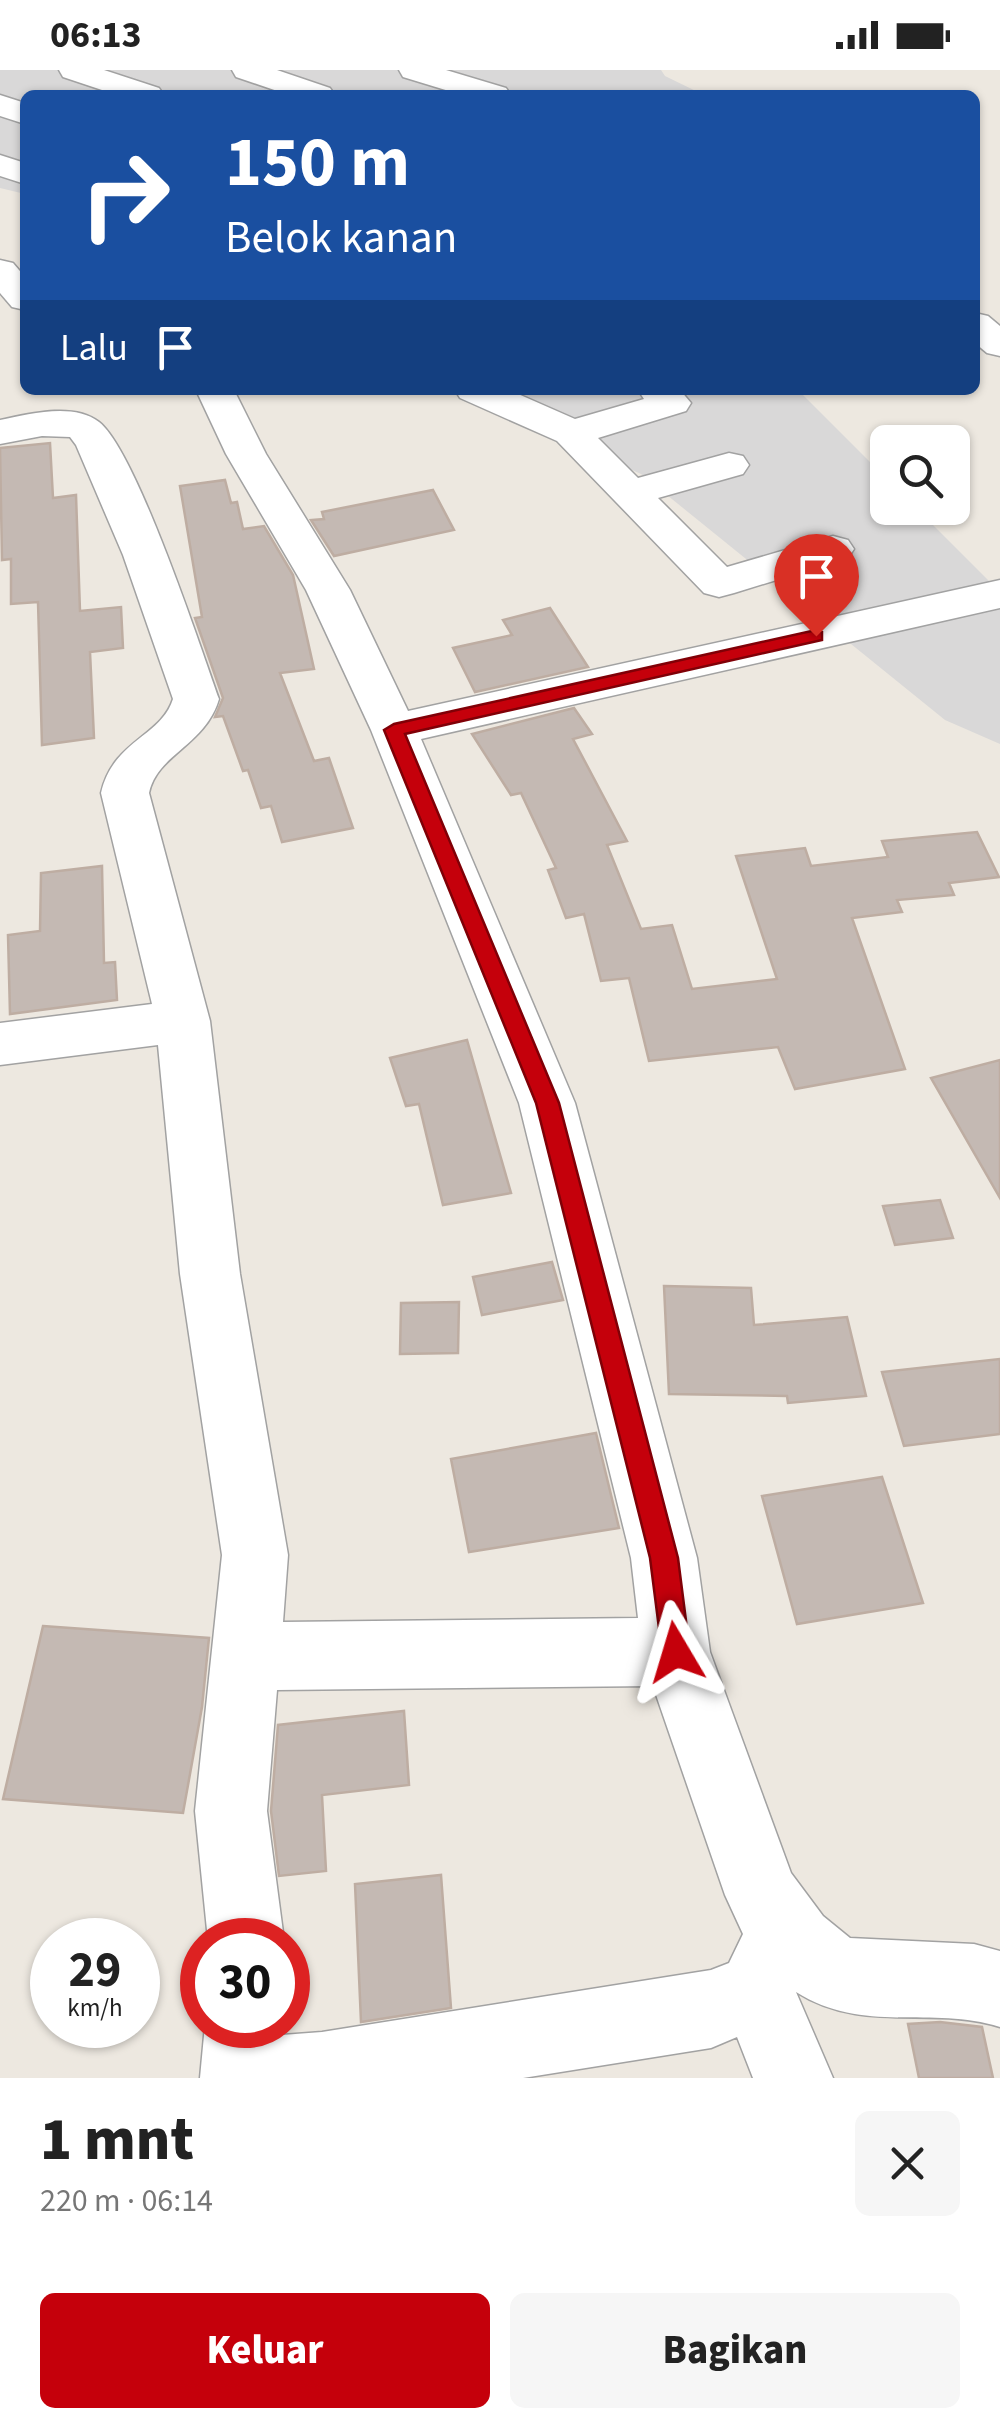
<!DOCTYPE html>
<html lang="id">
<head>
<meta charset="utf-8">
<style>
	body { margin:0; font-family:"Source Sans 3",sans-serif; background:#f6f6f6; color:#222; height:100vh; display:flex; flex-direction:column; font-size:38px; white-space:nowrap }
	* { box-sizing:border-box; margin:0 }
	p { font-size:32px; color:#767676 }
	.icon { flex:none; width:55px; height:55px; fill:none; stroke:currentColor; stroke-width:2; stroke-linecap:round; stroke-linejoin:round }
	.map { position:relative; height:2008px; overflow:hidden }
	.side { display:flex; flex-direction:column; background:#fff; flex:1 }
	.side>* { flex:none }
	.banner { position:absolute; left:20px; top:20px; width:960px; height:305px; border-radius:15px; box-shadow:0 2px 8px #0004; background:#1a4fa0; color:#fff; overflow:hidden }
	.tools { position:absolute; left:870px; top:355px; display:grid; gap:20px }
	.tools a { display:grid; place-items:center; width:100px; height:100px; border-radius:15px; background:#fff; box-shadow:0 2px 8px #0004; font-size:50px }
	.speed { position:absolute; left:30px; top:1848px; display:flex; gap:20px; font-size:50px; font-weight:700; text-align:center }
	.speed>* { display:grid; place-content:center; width:130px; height:130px; border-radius:50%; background:#fff; box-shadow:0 2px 8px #0004; line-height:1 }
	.speed small { font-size:25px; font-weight:400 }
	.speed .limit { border:15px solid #d22; background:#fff; color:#111 }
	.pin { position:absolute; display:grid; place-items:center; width:85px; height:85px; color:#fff; margin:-102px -42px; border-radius:50% 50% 50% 0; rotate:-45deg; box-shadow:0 0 10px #0007 }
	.pin .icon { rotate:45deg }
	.me { position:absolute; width:110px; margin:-55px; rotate:353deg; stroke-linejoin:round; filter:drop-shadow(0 0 8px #0008) }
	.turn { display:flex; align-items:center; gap:35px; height:210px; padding:0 40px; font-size:45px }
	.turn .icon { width:130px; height:130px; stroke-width:2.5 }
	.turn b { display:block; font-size:70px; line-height:85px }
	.then { display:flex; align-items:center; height:95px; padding:0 40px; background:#0003; gap:20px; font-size:38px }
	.round { display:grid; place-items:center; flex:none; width:105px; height:105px; border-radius:15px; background:#f6f6f6 }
	.summary { display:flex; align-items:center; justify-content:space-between; height:170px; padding:0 40px }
	h1 { font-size:60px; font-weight:800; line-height:75px }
	.primary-button { display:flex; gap:20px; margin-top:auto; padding:20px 40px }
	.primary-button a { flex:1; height:115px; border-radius:15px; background:#c5000b; color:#fff; font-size:40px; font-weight:800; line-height:115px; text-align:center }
	.primary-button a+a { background:#f6f6f6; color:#222 }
	.status { display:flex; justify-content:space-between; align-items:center; height:70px; padding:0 50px; background:#fff; direction:ltr }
	.status svg { height:28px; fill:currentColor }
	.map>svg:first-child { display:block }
	.residential { fill:#d9d8d8 }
	.building { fill:#c4b9b3; stroke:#beada2; stroke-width:2.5 }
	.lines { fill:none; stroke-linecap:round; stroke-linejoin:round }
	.minor-casing { stroke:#a2a2a2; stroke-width:3 }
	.minor { fill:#fff; fill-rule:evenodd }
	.route { fill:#c5000b; stroke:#800007; stroke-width:2.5 }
</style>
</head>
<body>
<div class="status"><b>06:13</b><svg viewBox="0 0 49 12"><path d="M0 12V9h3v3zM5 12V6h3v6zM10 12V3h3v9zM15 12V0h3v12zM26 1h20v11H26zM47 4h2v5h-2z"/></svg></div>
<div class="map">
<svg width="1000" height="2008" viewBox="0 0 1000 2008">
	<rect width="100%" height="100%" fill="#ede8e0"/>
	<g class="residential">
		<path d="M 0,0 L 661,0 L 665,6 L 704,25 L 25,25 L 25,124 L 0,118 Z"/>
		<path d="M 455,320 L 798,320 L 887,409 L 888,438 L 916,438 L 992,514 L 1000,512 L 1000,674 L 945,650 L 641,404 Z"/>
	</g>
	<g class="building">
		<path d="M 50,373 L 53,428 L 76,425 L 80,541 L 121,537 L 123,578 L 90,582 L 94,668 L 42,675 L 38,532 L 11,534 L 11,489 L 2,490 L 0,378 Z"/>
		<path d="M 225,410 L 231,433 L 237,432 L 243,459 L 264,456 L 293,505 L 314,599 L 280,603 L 314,691 L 329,688 L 353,758 L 282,772 L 271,736 L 261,738 L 248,700 L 243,701 L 223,646 L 215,647 L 223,628 L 195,548 L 202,547 L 180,416 Z"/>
		<path d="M 433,420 L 454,460 L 334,486 L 311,450 L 324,449 L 322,442 Z"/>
		<path d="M 550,538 L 588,597 L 475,622 L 453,578 L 512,565 L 503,550 Z"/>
		<path d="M 574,638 L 592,664 L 573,669 L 627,771 L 607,775 L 641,859 L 672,855 L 692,919 L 777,909 L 736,786 L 805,778 L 811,796 L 888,787 L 882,771 L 977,762 L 999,807 L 949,813 L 954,825 L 897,830 L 902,842 L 852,848 L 905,999 L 795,1019 L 778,977 L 649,991 L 629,908 L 601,911 L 584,844 L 566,848 L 548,800 L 556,798 L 521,723 L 511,725 L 472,664 Z"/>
		<path d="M 102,796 L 104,893 L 115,892 L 117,930 L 10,944 L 8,865 L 40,861 L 41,803 Z"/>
		<path d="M 467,970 L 511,1123 L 443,1135 L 419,1034 L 406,1036 L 390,988 Z"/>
		<path d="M 1000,990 L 1000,1128 L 931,1008 Z"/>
		<path d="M 940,1130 L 953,1168 L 895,1175 L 883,1136 Z"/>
		<path d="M 552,1192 L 563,1230 L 482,1245 L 473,1207 Z"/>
		<path d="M 664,1216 L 751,1218 L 754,1255 L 847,1247 L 866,1326 L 788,1333 L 787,1326 L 669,1324 Z"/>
		<path d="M 459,1232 L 458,1283 L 400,1284 L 401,1233 Z"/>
		<path d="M 1000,1289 L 1000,1364 L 904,1376 L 882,1302 Z"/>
		<path d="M 596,1363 L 619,1458 L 469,1482 L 451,1389 Z"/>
		<path d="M 882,1407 L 923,1533 L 797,1554 L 762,1426 Z"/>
		<path d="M 43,1556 L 209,1568 L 202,1637 L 183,1743 L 3,1729 Z"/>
		<path d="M 404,1641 L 409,1715 L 322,1725 L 326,1801 L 279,1806 L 271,1741 L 278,1655 Z"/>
		<path d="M 441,1805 L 451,1938 L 361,1952 L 355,1814 Z"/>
		<path d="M 940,1952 L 982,1957 L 993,2008 L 919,2008 L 908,1954 Z"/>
	</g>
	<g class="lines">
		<g class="minor-casing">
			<g id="minor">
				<path d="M 59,0 L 104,0 L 159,18 L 164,25 L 117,25 L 63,7 Z"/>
				<path d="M 232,0 L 277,0 L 330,18 L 335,25 L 289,25 L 236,7 Z"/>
				<path d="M 399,0 L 446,0 L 506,18 L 511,25 L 462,25 L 403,7 Z"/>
				<path d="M 0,25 L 25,33 L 25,54 L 0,46 Z"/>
				<path d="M 0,85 L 25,93 L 25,114 L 0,106 Z"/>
				<path d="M 0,190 L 13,193 L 25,207 L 25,240 L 12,237 L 0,223 Z"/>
				<path d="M 975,243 L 988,246 L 1000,256 L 1000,286 L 987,283 L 975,273 Z"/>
				<path d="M 196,320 L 234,320 L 266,384 L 350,520 L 408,641 L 1000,510 L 1000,538 L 421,669 L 575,1033 L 697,1488 L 710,1582 L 791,1803 L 823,1846 L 850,1868 L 974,1874 L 1000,1881 L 1000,1957 C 931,1935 864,1965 796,1922 L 833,2008 L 753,2008 L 737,1967 L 711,1978 L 523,2008 L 200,2008 L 205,1955 L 283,1955 L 282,1965 L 322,1962 L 711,1900 L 729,1893 L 743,1864 L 725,1825 L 653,1616 L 277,1620 L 267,1741 L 284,1870 L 208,1870 L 195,1741 L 222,1485 L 180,1204 L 158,975 L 0,995 L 0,953 L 152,934 L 101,723 C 113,670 161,667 173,629 L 123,485 L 76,375 L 70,367 L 42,366 L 0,374 L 0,350 C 28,344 74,332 99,352 C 136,381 200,576 219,629 C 205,676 157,684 149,723 L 210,951 L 240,1204 L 288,1485 L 283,1552 L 638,1548 L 631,1488 L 519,1033 L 371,660 L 306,520 L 226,384 Z"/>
				<path d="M 455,320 L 509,320 L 575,349 L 644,329 L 638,320 L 680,320 L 691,333 L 686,341 L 598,368 L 638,408 L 729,383 L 743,386 L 749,395 L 743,404 L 658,428 L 727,497 L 833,466 L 848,470 L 854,479 L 848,488 L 734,523 L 719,527 L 704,523 L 557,371 L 460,328 Z"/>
			</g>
		</g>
		<use href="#minor" class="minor"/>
	</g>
	<path class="route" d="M 816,560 L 822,562 L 822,570 L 405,664 L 559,1033 L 678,1488 L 690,1582 L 686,1591 L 676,1596 L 666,1591 L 662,1582 L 650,1488 L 536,1033 L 384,660 L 394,654 Z"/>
</svg>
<div class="tools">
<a><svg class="icon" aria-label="search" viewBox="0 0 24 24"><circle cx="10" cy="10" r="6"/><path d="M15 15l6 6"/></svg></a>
</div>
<div class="speed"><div>29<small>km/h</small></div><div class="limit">30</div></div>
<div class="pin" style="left:816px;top:566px;background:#d93025"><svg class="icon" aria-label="arrive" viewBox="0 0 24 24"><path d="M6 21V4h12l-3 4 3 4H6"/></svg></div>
<svg class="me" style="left:676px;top:1582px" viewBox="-20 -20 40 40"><path d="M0-17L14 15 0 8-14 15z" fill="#c5000b" stroke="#fff" stroke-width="4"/></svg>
<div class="banner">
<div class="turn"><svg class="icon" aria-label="right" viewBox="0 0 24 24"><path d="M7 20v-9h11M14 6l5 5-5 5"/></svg><div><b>150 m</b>Belok kanan</div></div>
<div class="then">Lalu<svg class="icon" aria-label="arrive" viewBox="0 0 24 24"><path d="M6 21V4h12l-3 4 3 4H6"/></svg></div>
</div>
</div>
<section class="side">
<div class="summary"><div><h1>1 mnt</h1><p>220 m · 06:14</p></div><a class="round"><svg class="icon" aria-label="close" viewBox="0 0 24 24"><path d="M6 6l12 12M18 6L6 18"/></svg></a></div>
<div class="primary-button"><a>Keluar</a><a>Bagikan</a></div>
</section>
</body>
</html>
